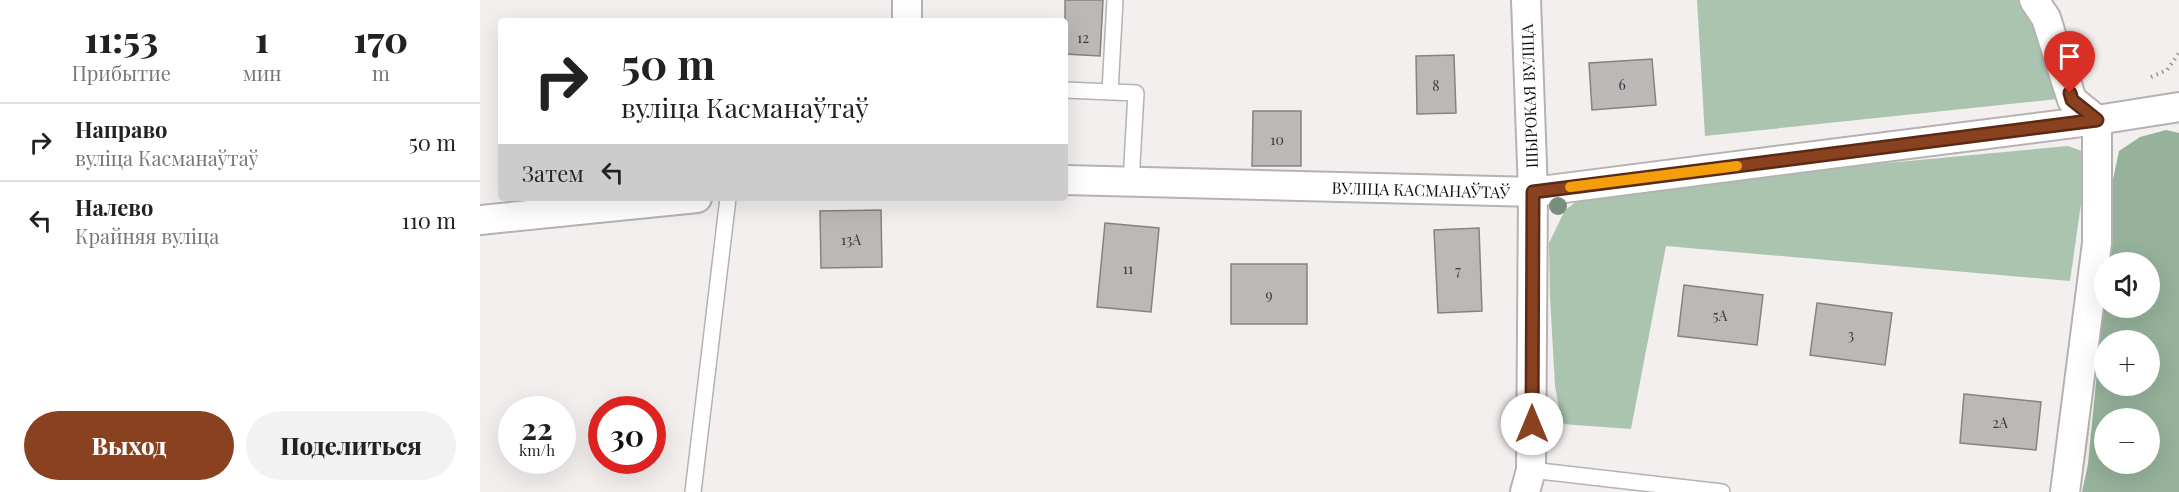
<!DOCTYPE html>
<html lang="ru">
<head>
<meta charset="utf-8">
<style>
	body { margin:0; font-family:"Playfair Display",serif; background:#f2f2f2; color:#222; height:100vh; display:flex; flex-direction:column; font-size:22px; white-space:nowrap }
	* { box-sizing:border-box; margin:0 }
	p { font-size:20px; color:#767676 }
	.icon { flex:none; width:33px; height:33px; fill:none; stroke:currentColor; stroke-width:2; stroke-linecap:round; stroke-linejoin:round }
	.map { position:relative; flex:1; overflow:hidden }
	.sheet { display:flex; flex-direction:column; background:#fff; width:480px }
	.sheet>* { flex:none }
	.top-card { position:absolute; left:18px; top:18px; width:570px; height:183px; border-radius:6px; box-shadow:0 6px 24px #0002; background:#fff; color:#222; overflow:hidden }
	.tools { position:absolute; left:1614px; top:252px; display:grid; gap:12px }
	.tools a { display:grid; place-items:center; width:66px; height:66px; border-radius:50%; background:#fff; box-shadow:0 6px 24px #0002; font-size:30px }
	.speed { position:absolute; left:18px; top:396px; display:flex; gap:12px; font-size:30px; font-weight:700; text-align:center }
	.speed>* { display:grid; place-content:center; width:78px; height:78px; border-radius:50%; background:#fff; box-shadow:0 6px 24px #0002; line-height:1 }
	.speed small { font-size:15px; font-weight:400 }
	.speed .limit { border:9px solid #d22; background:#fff; color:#111 }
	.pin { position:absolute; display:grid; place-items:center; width:51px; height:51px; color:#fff; margin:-62px -26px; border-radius:50% 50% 50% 0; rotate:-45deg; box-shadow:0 0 6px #0007 }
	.pin .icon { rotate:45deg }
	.me { position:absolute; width:66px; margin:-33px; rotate:0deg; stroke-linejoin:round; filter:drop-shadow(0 0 4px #0008) }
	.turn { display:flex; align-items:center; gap:21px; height:126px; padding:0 24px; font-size:27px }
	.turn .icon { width:78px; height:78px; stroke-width:2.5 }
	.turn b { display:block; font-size:42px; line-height:51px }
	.then { display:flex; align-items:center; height:57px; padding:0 24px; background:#0003; gap:12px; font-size:22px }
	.eta { display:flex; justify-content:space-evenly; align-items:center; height:102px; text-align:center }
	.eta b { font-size:36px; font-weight:800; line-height:42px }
	.primary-button { display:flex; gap:12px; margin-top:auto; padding:12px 24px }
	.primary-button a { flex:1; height:69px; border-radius:36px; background:#894120; color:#fff; font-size:24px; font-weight:800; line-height:69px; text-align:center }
	.primary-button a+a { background:#f2f2f2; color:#222 }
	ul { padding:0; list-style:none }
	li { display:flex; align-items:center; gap:18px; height:78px; padding:0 24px; border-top:2px solid #e0e0e0 }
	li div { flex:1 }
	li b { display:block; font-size:22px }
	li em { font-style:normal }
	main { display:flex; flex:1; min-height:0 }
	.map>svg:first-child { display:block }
	.green { fill:#abc4af }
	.forest { fill:#96b29b; fill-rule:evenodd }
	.building { fill:#bbb8b7; stroke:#858280; stroke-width:1.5 }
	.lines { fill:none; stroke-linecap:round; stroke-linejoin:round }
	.lane-casing { stroke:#b5b2b1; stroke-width:18 }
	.street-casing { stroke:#b5b2b1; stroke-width:32 }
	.path { stroke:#969392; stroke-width:4; stroke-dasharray:1.5 4.5; stroke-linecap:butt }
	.lane { stroke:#fff; stroke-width:15 }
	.street { stroke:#fff; stroke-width:28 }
	.tree { fill:#778f7d }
	.route-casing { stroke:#592a15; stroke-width:15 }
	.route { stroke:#894120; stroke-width:10 }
	.slow { stroke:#f59e0b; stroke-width:10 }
	.labels { text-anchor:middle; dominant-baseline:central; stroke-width:5; stroke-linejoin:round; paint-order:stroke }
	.number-label { font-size:14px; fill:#3a3838 }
	.street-label { font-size:16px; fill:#0f0e0d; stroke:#fff }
</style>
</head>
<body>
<main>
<section class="sheet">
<div class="eta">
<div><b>11:53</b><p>Прибытие</p></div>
<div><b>1</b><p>мин</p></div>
<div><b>170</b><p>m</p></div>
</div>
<ul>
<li><svg class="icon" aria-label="right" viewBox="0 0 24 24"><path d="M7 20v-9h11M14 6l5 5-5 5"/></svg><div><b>Направо</b><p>вуліца Касманаўтаў</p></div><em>50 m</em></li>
<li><svg class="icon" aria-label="left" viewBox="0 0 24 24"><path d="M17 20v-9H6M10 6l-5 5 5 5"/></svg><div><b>Налево</b><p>Крайняя вуліца</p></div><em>110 m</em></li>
</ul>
<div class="primary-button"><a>Выход</a><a>Поделиться</a></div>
</section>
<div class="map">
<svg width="1699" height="492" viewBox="0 0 1699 492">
	<rect width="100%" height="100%" fill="#f3efee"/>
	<g class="green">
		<path d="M 1217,0 L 1540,0 L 1557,31 L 1578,99 L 1225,136 Z"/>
		<path d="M 1588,146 L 1602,151 L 1607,162 L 1590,281 L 1186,246 L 1151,429 L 1082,424 L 1075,386 L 1070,297 L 1069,243 L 1085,210 L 1104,196 L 1321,171 Z"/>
	</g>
	<path class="forest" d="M 1686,130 L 1699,133 L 1699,492 L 1602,492 L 1608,464 L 1624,300 L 1624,308 L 1670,308 L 1670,262 L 1628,262 L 1631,189 L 1639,151 L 1660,137 ZM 1624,340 L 1670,340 L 1670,386 L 1624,386 ZM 1624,418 L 1670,418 L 1670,464 L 1624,464 Z"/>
	<g class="building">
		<path d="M 585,0 L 623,0 L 620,56 L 585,54 Z"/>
		<path d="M 974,55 L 976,113 L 937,114 L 936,56 Z"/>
		<path d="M 1172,59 L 1176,105 L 1112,110 L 1109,63 Z"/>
		<path d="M 773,111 L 821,111 L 821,166 L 772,166 Z"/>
		<path d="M 401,210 L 402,267 L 341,268 L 340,211 Z"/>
		<path d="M 625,223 L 679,228 L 671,312 L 617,307 Z"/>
		<path d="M 999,228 L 1002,311 L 958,313 L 954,230 Z"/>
		<rect x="751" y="264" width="76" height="60"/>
		<path d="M 1204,285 L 1283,295 L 1277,345 L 1198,336 Z"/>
		<path d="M 1337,303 L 1412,313 L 1405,365 L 1330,355 Z"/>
		<path d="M 1484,394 L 1561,402 L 1556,450 L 1480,443 Z"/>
	</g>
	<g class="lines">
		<g class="lane-casing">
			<g id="lane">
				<path d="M 585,90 L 656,93 L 651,182"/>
				<path d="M 630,92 L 635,0"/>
				<path d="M 1051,470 L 1242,492"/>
				<path d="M 213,492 L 248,198"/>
			</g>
		</g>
		<g class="street-casing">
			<g id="street">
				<path d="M 427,0 L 427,21"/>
				<path d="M 1554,0 L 1566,18 L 1592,100 L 1617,120"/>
				<path id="s1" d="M 585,180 L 1053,192 L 1617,120 L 1699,107"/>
				<path d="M 0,220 L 217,198"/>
				<path d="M 1045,492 L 1051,470 L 1053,192 L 1046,0"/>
				<path d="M 1585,492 L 1617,243 L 1617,120"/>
			</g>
		</g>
		<path class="path" d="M 1671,77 L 1687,70 L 1699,53"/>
		<use href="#lane" class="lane"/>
		<use href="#street" class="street"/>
	</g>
	<circle class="tree" cx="1078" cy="206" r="9"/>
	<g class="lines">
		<g class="route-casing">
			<path id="route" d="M 1052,424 L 1053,192 L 1617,120 L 1592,100 L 1590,93"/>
		</g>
		<use href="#route" class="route"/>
		<path class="slow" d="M 1090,187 L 1257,166"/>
	</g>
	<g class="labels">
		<g class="number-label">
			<text x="603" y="37">12</text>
			<text x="1142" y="84">6</text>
			<text x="956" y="85">8</text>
			<text x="797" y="139">10</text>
			<text x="371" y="239">13А</text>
			<text x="648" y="268">11</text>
			<text x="978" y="270">7</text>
			<text x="789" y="294">9</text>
			<text x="1240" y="315">5А</text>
			<text x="1371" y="334">3</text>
			<text x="1520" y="422">2А</text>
		</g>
		<g class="street-label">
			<text transform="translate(1049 96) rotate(-92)">ШЫРОКАЯ ВУЛІЦА</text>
			<text stroke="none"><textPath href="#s1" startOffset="356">ВУЛІЦА КАСМАНАЎТАЎ</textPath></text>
		</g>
	</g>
</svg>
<div class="tools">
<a><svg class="icon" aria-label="sound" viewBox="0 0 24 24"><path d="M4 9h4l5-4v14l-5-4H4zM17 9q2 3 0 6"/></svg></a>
<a>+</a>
<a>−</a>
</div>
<div class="speed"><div>22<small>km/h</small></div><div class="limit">30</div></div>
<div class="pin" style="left:1590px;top:93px;background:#d93025"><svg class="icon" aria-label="arrive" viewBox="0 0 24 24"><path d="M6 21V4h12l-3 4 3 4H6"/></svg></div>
<svg class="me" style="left:1052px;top:424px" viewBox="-20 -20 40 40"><circle r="19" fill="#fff"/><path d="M0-13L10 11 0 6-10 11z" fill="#894120"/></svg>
<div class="top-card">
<div class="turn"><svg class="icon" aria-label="right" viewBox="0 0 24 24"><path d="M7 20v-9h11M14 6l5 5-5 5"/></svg><div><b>50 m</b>вуліца Касманаўтаў</div></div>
<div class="then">Затем<svg class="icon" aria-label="left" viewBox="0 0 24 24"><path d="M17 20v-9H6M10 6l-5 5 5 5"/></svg></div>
</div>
</div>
</main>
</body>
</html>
